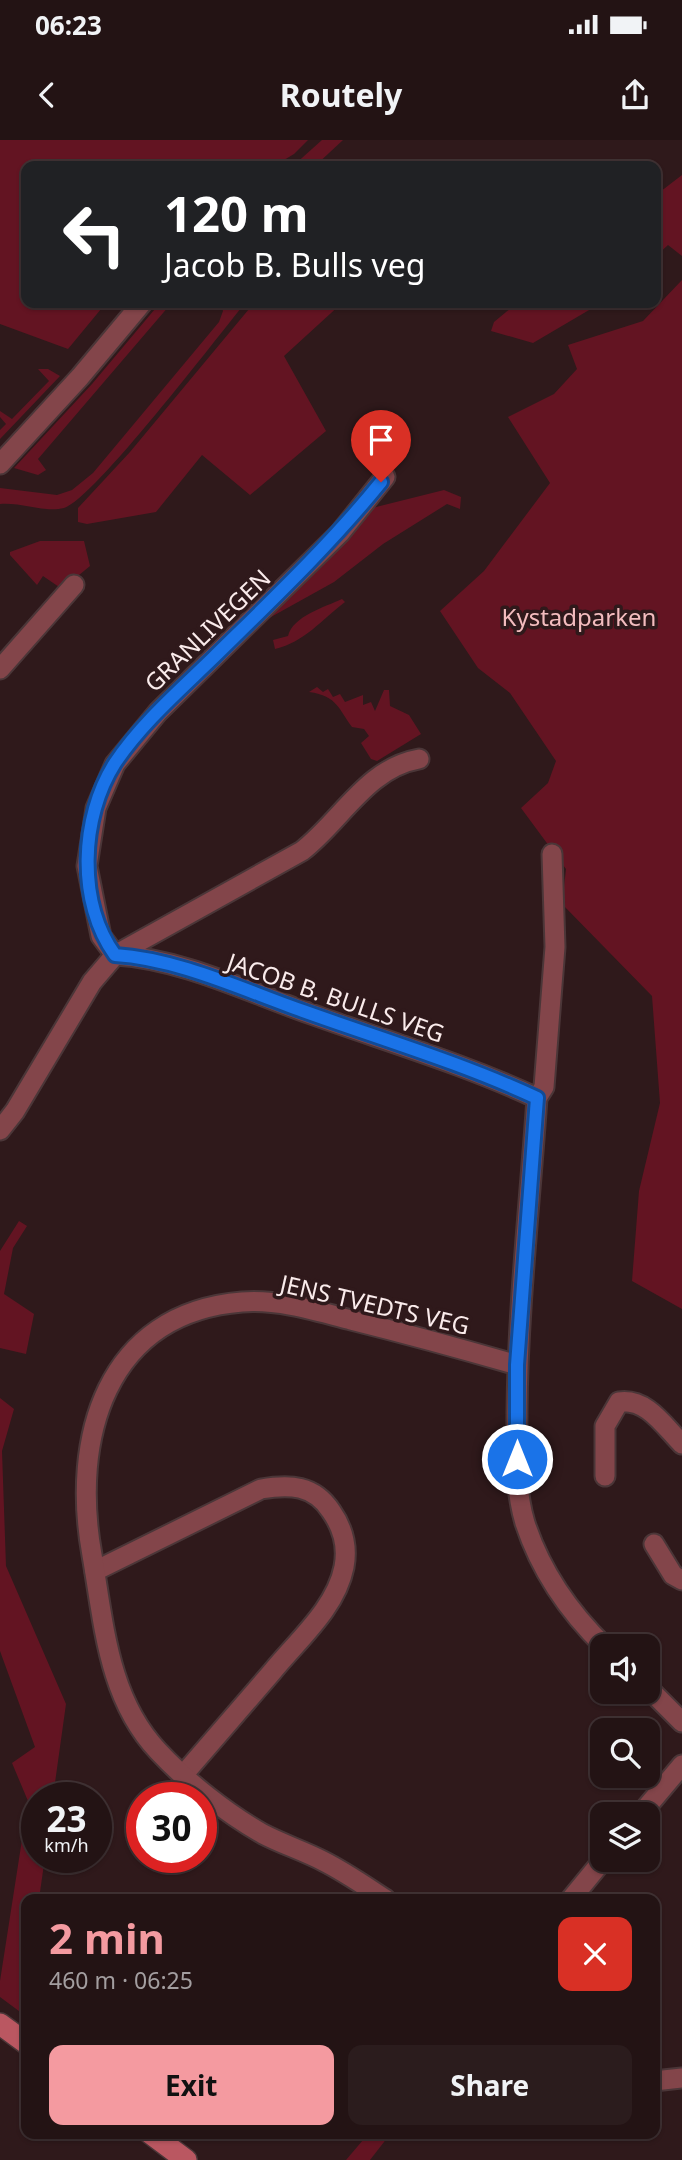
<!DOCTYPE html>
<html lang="en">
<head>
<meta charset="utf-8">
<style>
	body { margin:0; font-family:"Noto Sans",sans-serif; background:#2b1c1d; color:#f1f3f6; height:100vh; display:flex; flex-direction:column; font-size:26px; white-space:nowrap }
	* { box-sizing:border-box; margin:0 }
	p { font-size:23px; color:#a39ea0 }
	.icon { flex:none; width:38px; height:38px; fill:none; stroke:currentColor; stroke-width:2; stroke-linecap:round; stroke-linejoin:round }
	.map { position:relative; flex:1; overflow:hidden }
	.panel { position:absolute; left:21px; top:1754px; width:639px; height:245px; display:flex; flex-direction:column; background:#231314; border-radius:14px; box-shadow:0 2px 5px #0004,0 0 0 2px #403234 }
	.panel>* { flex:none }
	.top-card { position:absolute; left:21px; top:21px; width:640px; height:147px; border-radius:14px; box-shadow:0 2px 5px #0004,0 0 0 2px #403234; background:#202124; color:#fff; overflow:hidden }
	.buttons { position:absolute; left:590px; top:1494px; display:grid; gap:14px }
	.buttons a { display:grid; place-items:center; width:70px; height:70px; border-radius:14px; background:#231314; box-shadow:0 2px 5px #0004,0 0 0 2px #403234; font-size:35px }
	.speed { position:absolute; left:21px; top:1642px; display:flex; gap:14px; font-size:35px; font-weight:700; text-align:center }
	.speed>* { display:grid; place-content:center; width:91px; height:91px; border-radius:50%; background:#231314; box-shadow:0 2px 5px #0004,0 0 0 2px #403234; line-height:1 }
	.speed small { font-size:18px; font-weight:400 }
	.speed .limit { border:10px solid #d22; background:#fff; color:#111 }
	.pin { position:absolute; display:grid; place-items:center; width:60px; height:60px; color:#fff; margin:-72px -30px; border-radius:50% 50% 50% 0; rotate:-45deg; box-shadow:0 0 7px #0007 }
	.pin .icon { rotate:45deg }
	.me { position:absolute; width:77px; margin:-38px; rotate:0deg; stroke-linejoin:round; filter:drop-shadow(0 0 5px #0008) }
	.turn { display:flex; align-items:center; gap:24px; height:147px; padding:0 28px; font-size:32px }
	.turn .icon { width:91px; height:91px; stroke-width:2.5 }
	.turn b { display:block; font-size:49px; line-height:60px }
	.round { display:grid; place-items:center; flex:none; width:74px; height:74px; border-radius:14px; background:#2b1c1d }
	.headline { display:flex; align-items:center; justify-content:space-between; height:119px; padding:0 28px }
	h1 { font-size:42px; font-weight:700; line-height:52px; color:#f49aa0 }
	.primary-button { display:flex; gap:14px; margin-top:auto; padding:14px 28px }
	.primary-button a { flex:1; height:80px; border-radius:14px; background:#f49aa0; color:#111; font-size:28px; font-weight:700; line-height:80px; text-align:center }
	.primary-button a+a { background:#2b1c1d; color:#f1f3f6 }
	.status { display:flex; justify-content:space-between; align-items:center; height:49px; padding:0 35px; background:#231314; direction:ltr }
	.status svg { height:19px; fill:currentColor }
	header { display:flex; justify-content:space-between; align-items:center; height:91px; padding:0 28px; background:#231314; font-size:32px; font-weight:700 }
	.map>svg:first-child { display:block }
	.green { fill:#631422 }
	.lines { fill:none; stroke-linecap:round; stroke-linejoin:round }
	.street-casing { stroke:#4b3638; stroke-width:23 }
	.secondary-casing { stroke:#4b3638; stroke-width:24 }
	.street { stroke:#83454a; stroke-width:19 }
	.secondary { stroke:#ba5761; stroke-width:21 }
	.route-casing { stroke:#114b97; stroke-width:18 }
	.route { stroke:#1a73e8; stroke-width:12 }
	.labels { text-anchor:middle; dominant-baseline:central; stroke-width:7; stroke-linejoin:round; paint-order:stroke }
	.park-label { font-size:24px; fill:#f3bcbe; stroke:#2f191b }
	.street-label { font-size:24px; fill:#faebeb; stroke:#2f191b }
</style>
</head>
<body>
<div class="status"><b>06:23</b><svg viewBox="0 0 49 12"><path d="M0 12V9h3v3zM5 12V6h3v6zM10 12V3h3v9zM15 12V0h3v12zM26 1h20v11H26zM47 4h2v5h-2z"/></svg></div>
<header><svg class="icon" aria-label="back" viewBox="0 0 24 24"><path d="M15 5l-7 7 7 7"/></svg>Routely<svg class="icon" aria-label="share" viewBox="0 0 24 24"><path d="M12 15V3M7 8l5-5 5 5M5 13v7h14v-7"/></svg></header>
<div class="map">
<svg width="682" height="2020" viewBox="0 0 682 2020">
	<rect width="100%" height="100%" fill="#2f191b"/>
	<g class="green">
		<path d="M 0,0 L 308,0 L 294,14 L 274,26 L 26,26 L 26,163 L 106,163 L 68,209 L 0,184 Z"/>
		<path d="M 322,0 L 343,0 L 315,26 L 293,26 Z"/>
		<path d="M 682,35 L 682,116 L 668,105 L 656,116 L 656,78 L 660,74 L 656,67 L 656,55 Z"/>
		<path d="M 682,140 L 682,1169 L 632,1141 L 639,1051 L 660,963 L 652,856 L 562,764 L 566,729 L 521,668 L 548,643 L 556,621 L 510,553 L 478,528 L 440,471 L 484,431 L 550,343 L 508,277 L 554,254 L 577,229 L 568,205 L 643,181 Z"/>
		<path d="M 160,163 L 169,166 L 38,319 L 46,330 L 38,335 L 14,328 L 92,244 Z"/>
		<path d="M 220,163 L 245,163 C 218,196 94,359 64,368 C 45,373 21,362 0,364 L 0,348 L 57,355 L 72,350 L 93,333 L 219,182 L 223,171 Z"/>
		<path d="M 254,163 L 342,163 L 284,216 L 326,291 L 250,355 L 202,315 L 156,372 L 87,384 L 78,382 L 78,368 L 130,312 Z"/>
		<path d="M 517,163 L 601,163 L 533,203 L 491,191 L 494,182 Z"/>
		<path d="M 38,229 L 48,229 L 60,236 L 0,299 L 0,290 L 6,284 L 0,277 L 0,271 L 12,279 L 49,241 Z"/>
		<path d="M 444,350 L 461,357 L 460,369 L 447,364 L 383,404 L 334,442 L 262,482 L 368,369 Z"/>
		<path d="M 40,401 L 84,401 L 90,426 L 62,449 L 43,436 L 37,445 L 10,415 L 10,412 Z"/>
		<path d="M 342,459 L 345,462 C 321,480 305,502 275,509 L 273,500 L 288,496 C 293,476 325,467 342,459 Z"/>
		<path d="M 317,547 L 323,552 L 328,549 L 333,557 L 340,554 L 345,562 L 363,555 L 363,565 L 371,562 L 375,571 L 384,550 L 389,550 L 390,566 L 409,575 L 421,594 L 377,621 L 371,619 L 361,603 L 369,596 L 364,589 L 352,587 C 339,570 338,556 309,552 Z"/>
		<path d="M 19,1081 L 27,1086 L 13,1108 L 4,1154 L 34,1174 L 26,1214 L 0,1208 L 0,1111 Z"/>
		<path d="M 0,1258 L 14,1269 L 2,1311 L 6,1426 L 66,1564 L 53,1657 L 37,1657 L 37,1717 L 45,1717 L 39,1759 L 26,1759 L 26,1850 L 23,1874 L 0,1857 L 0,1841 L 28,1661 L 12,1623 L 35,1607 L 0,1511 Z"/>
		<path d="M 369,1993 L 391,1993 L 370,2020 L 346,2020 Z"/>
	</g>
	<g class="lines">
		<g class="street-casing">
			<g id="street">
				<path d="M 0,324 L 80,237 L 142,163"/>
				<path d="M 0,529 L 74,445"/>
				<path d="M 552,714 L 555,807 L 544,947 L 537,958 C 530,1062 518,1167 517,1271 C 517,1309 514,1347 525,1383 C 541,1432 568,1471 605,1507"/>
				<path d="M 115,815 L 101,796 L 87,726 L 96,668 L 115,624 L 158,572 L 340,393 L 385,337"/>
				<path d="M 116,815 C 182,819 248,852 311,874 C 386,901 464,924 537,958"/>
				<path d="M 0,990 L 15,971 L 92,842 L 115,815 L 302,711 C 341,681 367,628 419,619"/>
				<path d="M 605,1336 L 605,1286 L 619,1262 C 647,1258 664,1286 682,1304"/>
				<path d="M 654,1404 L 673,1435 L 682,1440"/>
				<path d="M 95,1431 L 261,1349 C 290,1344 314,1345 331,1371 C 343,1388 348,1406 344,1427 C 336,1468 298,1500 272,1532 C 243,1566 213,1600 184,1634"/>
				<path d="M 648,1548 L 682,1582"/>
				<path d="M 640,1675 L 682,1625"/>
				<path d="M 385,1759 C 365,1746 345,1732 323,1721 C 304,1711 282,1704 263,1694 C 226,1673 187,1642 158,1611 C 108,1558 104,1484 92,1415 C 71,1299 105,1173 242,1162 C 278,1159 317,1171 351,1180 C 407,1194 462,1209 517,1225"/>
				<path d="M 571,1759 L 603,1720"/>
				<path d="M 654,1941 L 682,1938"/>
			</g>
		</g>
		<g class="secondary-casing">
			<g id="secondary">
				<path d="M 0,1884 L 26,1903"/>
				<path d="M 150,1993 L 186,2020"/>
			</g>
		</g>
		<use href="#street" class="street"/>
		<use href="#secondary" class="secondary"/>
	</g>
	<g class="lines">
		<g class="route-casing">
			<path id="route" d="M 381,342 C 330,405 271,461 213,518 C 179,551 141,584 115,623 C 80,678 77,762 115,815 C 179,819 243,850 303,871 C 381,899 462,923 537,958 L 517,1225 L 517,1319"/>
		</g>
		<use href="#route" class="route"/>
	</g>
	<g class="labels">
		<g class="park-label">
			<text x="579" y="476">Kystadparken</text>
		</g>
		<g class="street-label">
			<text transform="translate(207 490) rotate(-44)">GRANLIVEGEN</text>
			<text transform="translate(336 857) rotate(19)">JACOB B. BULLS VEG</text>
			<text transform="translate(375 1164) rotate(13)">JENS TVEDTS VEG</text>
		</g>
	</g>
</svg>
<div class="buttons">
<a><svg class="icon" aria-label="sound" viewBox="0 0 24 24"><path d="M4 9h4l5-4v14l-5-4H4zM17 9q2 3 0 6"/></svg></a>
<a><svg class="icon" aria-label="search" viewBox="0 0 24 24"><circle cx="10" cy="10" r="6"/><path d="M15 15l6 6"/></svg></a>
<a><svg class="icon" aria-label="layers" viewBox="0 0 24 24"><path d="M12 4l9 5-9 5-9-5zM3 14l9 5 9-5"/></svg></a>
</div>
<div class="speed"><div>23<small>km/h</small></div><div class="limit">30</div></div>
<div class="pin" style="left:381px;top:342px;background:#d93025"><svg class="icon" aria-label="arrive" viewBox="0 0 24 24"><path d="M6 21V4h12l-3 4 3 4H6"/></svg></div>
<svg class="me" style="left:517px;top:1319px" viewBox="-20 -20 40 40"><circle r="17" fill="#1a73e8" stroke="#fff" stroke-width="3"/><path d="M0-11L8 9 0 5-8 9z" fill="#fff"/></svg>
<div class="top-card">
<div class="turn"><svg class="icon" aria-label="left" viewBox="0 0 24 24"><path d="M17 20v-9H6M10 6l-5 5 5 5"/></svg><div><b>120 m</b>Jacob B. Bulls veg</div></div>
</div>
<section class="panel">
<div class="headline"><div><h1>2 min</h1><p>460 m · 06:25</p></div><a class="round" style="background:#d93025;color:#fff"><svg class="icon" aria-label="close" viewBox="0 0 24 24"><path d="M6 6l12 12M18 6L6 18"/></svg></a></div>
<div class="primary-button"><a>Exit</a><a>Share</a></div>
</section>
</div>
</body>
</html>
